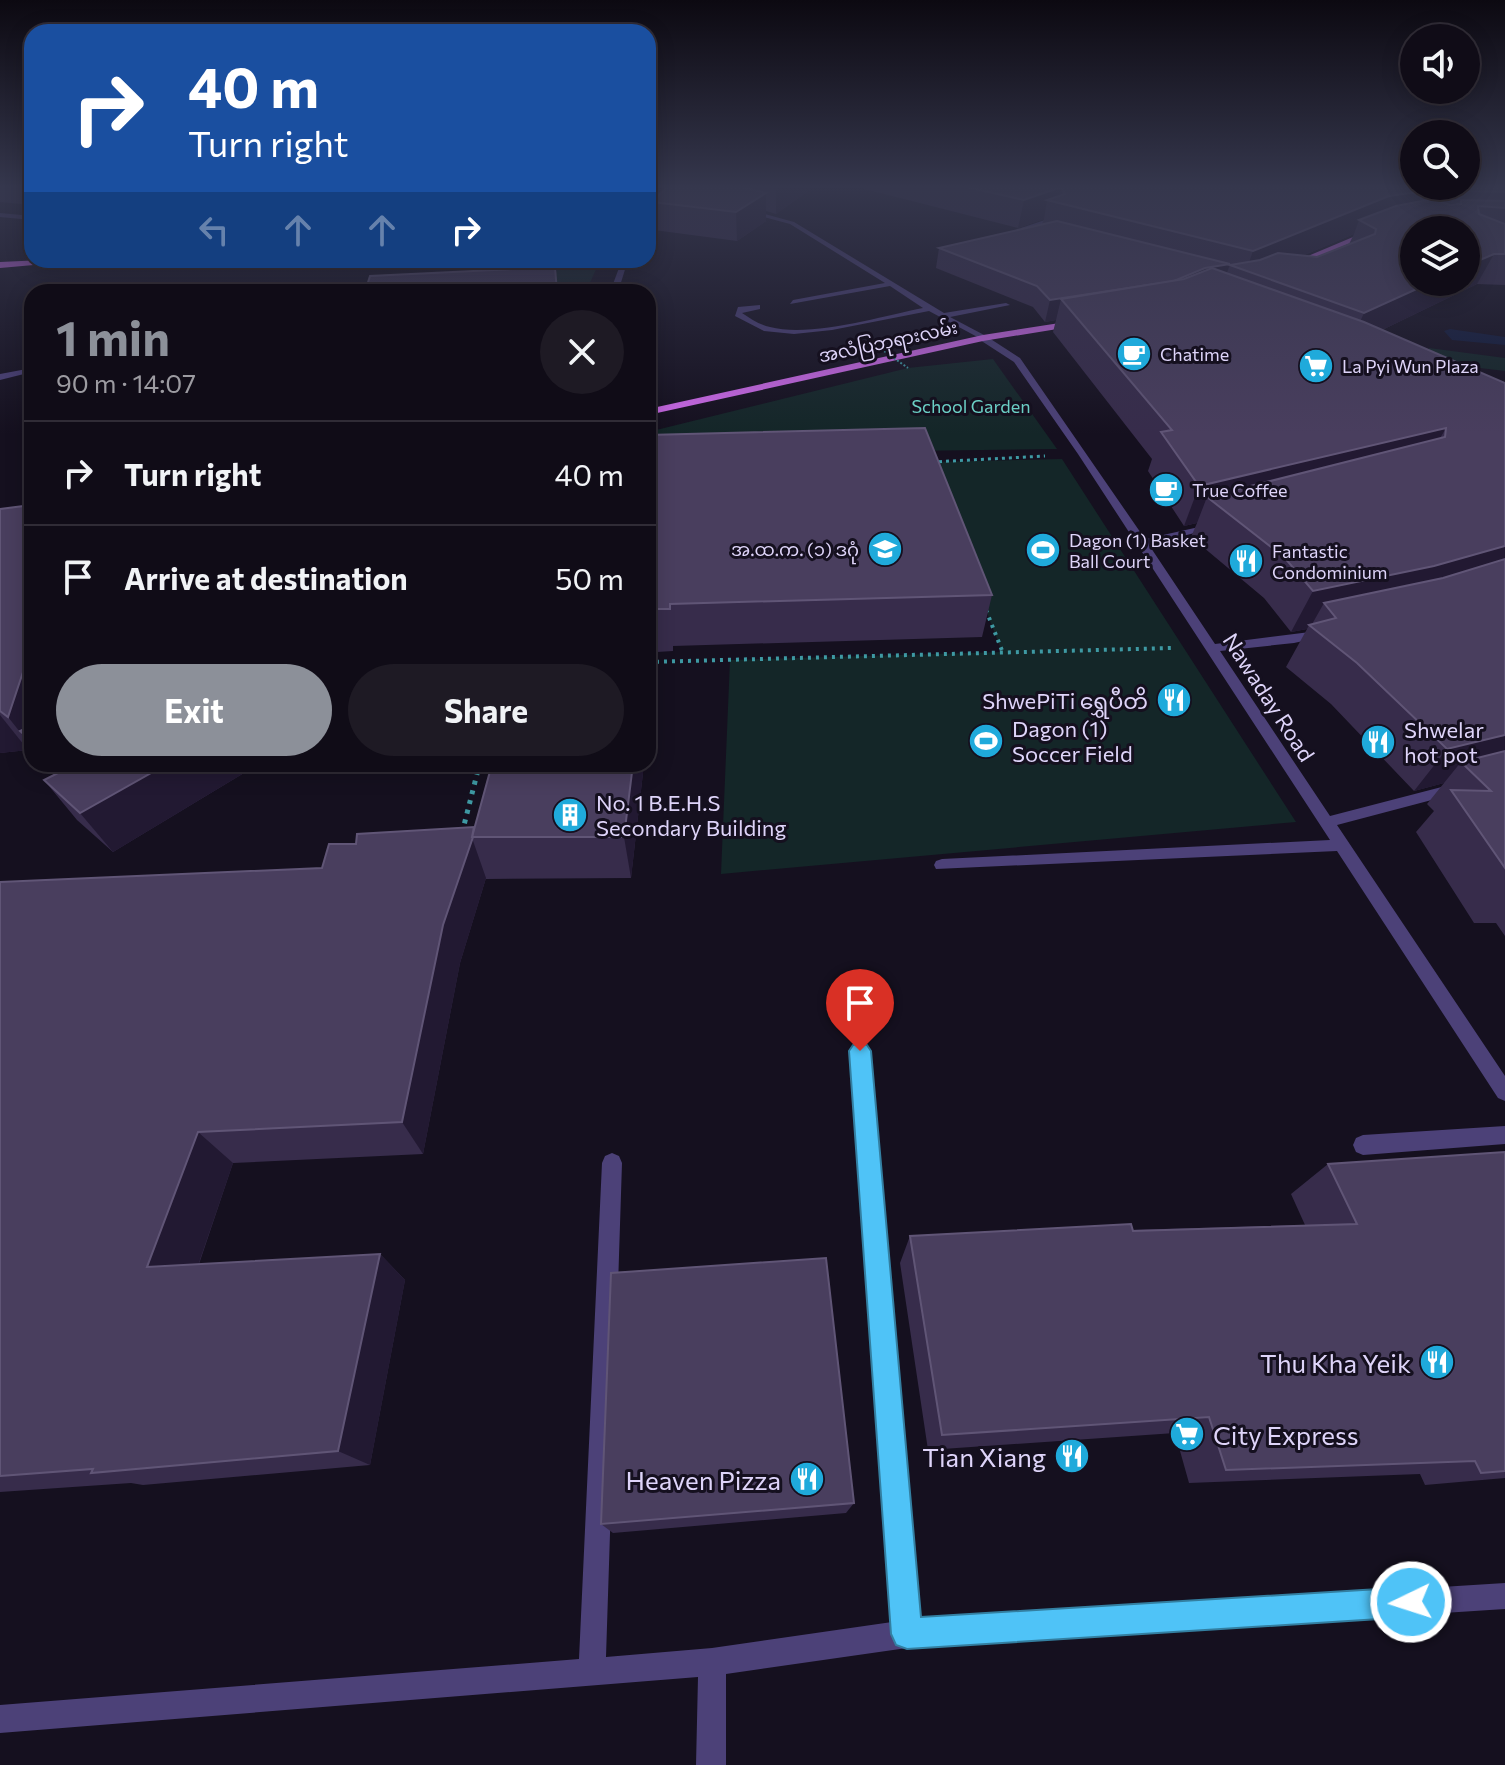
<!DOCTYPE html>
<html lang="en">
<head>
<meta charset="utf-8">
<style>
	body { margin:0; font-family:Commissioner,"Noto Sans Myanmar",sans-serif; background:#1e1a24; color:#f1f3f6; height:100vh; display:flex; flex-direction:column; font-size:30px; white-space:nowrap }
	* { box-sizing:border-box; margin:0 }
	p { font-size:26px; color:#9c9ba1 }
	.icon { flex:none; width:44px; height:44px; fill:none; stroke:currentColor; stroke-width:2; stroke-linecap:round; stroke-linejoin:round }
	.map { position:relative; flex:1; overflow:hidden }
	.side { position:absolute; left:24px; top:284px; width:632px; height:488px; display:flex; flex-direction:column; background:#100c17; border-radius:24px; box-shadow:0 4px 20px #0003,0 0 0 2px #302c36 }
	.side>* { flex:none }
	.top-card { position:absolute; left:24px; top:24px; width:632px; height:244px; border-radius:24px; box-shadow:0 4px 20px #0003,0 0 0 2px #302c36; background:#1a4fa0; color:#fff; overflow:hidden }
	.controls { position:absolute; left:1400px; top:24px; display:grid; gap:16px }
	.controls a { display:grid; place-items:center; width:80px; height:80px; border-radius:50%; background:#100c17; box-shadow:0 4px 20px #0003,0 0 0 2px #302c36; font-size:40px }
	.pin { position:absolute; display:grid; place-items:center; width:68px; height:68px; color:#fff; margin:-82px -34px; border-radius:50% 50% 50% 0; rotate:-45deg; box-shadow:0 0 8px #0007 }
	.pin .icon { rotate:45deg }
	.me { position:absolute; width:88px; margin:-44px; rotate:266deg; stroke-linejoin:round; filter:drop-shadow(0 0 6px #0008) }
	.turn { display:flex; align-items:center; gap:28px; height:168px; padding:0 32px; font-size:36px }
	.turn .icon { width:104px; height:104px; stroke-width:2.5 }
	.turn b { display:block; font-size:56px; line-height:68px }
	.lanes { display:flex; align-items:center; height:76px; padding:0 32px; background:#0003; justify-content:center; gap:40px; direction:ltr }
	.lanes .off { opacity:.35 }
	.round { display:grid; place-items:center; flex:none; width:84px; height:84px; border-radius:42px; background:#1e1a24 }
	.summary { display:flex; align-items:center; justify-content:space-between; height:136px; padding:0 32px }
	h1 { font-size:48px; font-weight:700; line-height:60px; color:#8c9099 }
	.primary-button { display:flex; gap:16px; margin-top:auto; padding:16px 32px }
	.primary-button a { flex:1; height:92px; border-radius:48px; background:#8c9099; color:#fff; font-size:32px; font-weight:700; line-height:92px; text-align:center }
	.primary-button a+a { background:#1e1a24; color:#f1f3f6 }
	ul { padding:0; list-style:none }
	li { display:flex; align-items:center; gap:24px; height:104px; padding:0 32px; border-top:2px solid #302c36 }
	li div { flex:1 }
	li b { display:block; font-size:30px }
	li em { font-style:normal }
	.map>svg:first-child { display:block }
	.green { fill:#142628 }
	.water { fill:#121b3c }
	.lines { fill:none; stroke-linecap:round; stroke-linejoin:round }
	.path-far2 { stroke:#3e99a3; stroke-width:3; stroke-dasharray:3 4; stroke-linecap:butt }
	.path-far1 { stroke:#3e99a3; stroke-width:4; stroke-dasharray:3 5; stroke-linecap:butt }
	.path { stroke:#3e99a3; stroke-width:5; stroke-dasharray:4 6; stroke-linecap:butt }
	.lane { fill:#4c4178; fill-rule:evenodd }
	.street { fill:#4c4178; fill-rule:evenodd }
	.primary { fill:#ce6aea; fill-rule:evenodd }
	.path-bridge { stroke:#3e99a3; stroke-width:2; stroke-dasharray:2 2; stroke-linecap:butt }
	.wall { fill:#372c4b; fill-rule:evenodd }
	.shaded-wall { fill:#221932 }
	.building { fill:#493e5e; stroke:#605576; stroke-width:2 }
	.route { fill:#4fc3f7; stroke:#337fa1; stroke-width:2 }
	.labels { text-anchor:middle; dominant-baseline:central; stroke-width:6; stroke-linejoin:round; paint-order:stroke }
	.far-street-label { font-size:18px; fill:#ded4f9; stroke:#15101f }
	.far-poi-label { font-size:18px; fill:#ded4f9; stroke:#15101f; text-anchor:start }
	.far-park-label { font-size:18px; fill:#6bcfc5; stroke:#15101f }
	.street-label { font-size:22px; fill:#ded4f9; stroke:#15101f }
	.poi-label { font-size:22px; fill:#ded4f9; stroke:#15101f; text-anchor:start }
	.near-poi-label { font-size:26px; fill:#ded4f9; stroke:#15101f; text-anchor:end }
</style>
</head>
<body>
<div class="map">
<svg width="1505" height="1765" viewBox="0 0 1505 1765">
	<rect width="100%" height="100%" fill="#15101f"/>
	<g class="green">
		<path d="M 562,260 L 600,260 L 589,285 L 550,285 Z"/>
		<path d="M 1429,348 L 1505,358 L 1505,371 L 1430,362 Z"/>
		<path d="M 993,359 L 1057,449 L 692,454 L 648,443 L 648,432 L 908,368 Z"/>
		<path d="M 1062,459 L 1296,822 L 721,874 L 730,660 L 1002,652 L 929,462 Z"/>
	</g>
	<path class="water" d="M 1450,329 L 1505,337 L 1505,345 L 1452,340 L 1444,331 Z"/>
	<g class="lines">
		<path class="path-far2" d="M 932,462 L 1045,456"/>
		<g class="path-far1">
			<path d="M 986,610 L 1003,653"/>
			<path d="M 648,662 L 1172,648"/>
			<path d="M 478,772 L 480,764"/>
		</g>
		<path class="path" d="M 462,833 L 478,770"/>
		<g class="lane">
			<path d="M 747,209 L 794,222 L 944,313 L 1006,303 L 1010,305 L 950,317 L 986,336 L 983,340 L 929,311 L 832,330 L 794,334 L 764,331 L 735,316 L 738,307 L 760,305 L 760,309 L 742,313 C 751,319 760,325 770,327 C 810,338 882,316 923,308 L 890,286 L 790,304 L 793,300 L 885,283 L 790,224 L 745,212 Z"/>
			<path d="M 216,260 L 246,260 L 243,262 Z"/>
			<path d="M 1505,1126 L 1505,1144 L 1363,1155 L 1356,1152 L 1353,1145 L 1356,1138 L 1363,1135 Z"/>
		</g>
		<g class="street">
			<path d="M 682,187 L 688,187 L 648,233 L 648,227 Z"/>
			<path d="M 0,213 L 32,216 L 32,220 L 0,217 Z"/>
			<path d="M 1054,217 L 1056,220 L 1024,230 L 1021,228 Z"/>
			<path d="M 622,260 L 628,260 L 618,292 L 610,292 Z"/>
			<path d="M 980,336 L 986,336 L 1020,358 L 1145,539 L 1217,523 L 1217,527 L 1149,545 L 1215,644 L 1326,630 L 1326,636 L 1294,643 L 1220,651 L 1330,816 L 1457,783 L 1462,784 L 1464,788 L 1462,792 L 1337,825 L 1505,1076 L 1505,1101 L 1498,1098 L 1337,851 L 936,869 L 934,865 L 936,861 L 942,859 L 1330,840 L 1078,454 L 1014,362 L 980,340 Z"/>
			<path d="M 32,368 L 32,372 L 0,380 L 0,374 Z"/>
			<path d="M 860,1043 L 867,1045 L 869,1051 L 919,1620 L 1505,1583 L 1505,1609 L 907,1648 L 726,1674 L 726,1765 L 696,1765 L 698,1677 L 0,1733 L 0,1705 L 579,1659 L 602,1163 L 605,1156 L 612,1153 L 619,1156 L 622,1163 L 606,1657 L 712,1648 L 892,1622 L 851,1051 L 853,1045 Z"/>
		</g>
		<g class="primary">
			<path d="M 1372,229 L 1379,231 L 1289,269 L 1282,267 Z"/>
			<path d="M 43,260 L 90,260 L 0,268 L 0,262 Z"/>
			<path d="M 1079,320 L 1082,325 L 983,341 L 648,415 L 648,409 L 983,335 Z"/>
		</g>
		<path class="path-bridge" d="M 884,351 L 908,368"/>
	</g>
	<g class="wall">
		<path d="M 0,187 L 32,187 L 32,205 L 0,202 Z"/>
		<path d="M 648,187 L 814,187 L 776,214 L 766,211 L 766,221 L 737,241 L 654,230 L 654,218 L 648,225 Z"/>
		<path d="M 857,187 L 1505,187 L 1505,285 L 1477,284 L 1382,330 L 1505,383 L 1505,936 L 1496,923 L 1474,923 L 1416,832 L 1434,811 L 1427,804 L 1444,783 L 1414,791 L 1331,704 L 1286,667 L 1307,629 L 1291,632 L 1264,598 L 1191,537 L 1197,523 L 1184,526 L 1148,471 L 1152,459 L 1053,332 L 1056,320 L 1045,322 L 1033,307 L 936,268 L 939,248 L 1042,224 L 1044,219 L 1018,228 ZM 1354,234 L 1349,244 L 1317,257 L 1302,256 Z"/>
		<path d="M 648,435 L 992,595 L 982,637 L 673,646 L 673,651 L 657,652 L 648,729 Z"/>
		<path d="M 32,505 L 32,753 L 28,750 L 0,753 L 0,509 Z"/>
		<path d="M 45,764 L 259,764 L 113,852 L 77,820 L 44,780 L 56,774 Z"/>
		<path d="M 644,764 L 631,878 L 486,879 L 486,878 L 460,963 L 423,1154 L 233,1163 L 199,1264 L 380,1254 L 405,1280 L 370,1465 L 143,1485 L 131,1483 L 0,1492 L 0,882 L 322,868 L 356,844 L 474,827 Z"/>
		<path d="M 1505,1152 L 1505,1478 L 1425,1485 L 1420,1474 L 1189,1483 L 1175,1433 L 928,1450 L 900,1263 L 910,1236 L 1305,1225 L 1291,1194 L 1328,1164 Z"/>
		<path d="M 854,1503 L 846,1513 L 613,1533 L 601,1524 Z"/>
	</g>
	<g class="shaded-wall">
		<path d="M 655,187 L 678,187 L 652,202 L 654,218 L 648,225 L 648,195 Z"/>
		<path d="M 776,187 L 814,187 L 776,214 Z"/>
		<path d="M 1061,187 L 1058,202 L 1047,200 L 1044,219 L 1018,228 L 1024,200 Z"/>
		<path d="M 1432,190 L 1419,217 L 1359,220 L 1354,234 L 1257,275 L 1246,271 L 1253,251 L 1389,196 Z"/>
		<path d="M 766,193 L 766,221 L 737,241 L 736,212 Z"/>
		<path d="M 1494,254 L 1477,284 L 1349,346 L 1364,313 L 1432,282 L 1466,282 L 1466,266 Z"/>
		<path d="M 1230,264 L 1223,285 L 1061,299 L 1056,320 L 1045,322 L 1050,300 Z"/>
		<path d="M 1446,428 L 1424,466 L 1207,497 L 1197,523 L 1184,526 L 1199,486 Z"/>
		<path d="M 1505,546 L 1505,579 L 1336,618 L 1324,603 L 1311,626 L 1309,625 L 1307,629 L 1291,632 L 1313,591 Z"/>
		<path d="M 653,609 L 657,652 L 648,729 L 648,646 Z"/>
		<path d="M 32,645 L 32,742 L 20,731 L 32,747 L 8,717 Z"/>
		<path d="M 0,715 L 28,750 L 0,753 Z"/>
		<path d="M 1505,735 L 1505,768 L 1461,762 L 1444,783 L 1414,791 L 1447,749 Z"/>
		<path d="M 167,764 L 259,764 L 113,852 L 80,813 Z"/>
		<path d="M 633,764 L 644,764 L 631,878 L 624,837 Z"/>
		<path d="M 472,838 L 486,878 L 460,963 L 423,1154 L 402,1122 L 443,925 Z"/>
		<path d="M 198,1132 L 233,1163 L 189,1292 L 147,1267 Z"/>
		<path d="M 380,1254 L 405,1280 L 370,1465 L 338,1451 Z"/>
	</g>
	<g class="building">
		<path d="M 648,187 L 655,187 L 648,195 Z"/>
		<path d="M 667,187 L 741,187 L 766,193 L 736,212 L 652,202 Z"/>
		<path d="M 967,187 L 1061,187 L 1024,200 Z"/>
		<path d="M 1061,187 L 1505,187 L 1505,192 L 1432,190 L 1389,196 L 1253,251 L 1047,200 L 1065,194 Z"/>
		<path d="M 1432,199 L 1450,205 L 1461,204 L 1461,200 L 1505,201 L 1505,208 L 1478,206 L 1479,214 L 1505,224 L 1505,254 L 1494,254 L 1466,266 L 1466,230 L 1414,230 L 1414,282 L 1432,282 L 1364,313 L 1230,265 L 1260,260 L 1278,253 L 1317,257 L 1375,234 L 1376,229 L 1359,220 L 1396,206 Z"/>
		<path d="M 1057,221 L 1230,264 L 1205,268 L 1174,281 L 1050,300 L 1037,286 L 939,248 Z"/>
		<path d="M 555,267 L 557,292 L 365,292 L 370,276 Z"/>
		<path d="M 1212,268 L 1364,322 L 1505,383 L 1505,546 L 1434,566 L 1313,591 L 1284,557 L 1207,497 L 1445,437 L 1446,428 L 1199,486 L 1161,432 L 1172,430 L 1061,299 L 1184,279 Z"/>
		<path d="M 925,428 L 992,595 L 670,604 L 670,609 L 653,609 L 648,646 L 648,435 Z"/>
		<path d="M 32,505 L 32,645 L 8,717 L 0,711 L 0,509 Z"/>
		<path d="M 1505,559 L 1505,735 L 1447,749 L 1357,663 L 1309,625 L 1336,618 L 1324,603 L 1443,578 Z"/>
		<path d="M 32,725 L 32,742 L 20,731 Z"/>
		<path d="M 1505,751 L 1505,868 L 1451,790 L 1491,791 L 1461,762 Z"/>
		<path d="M 57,764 L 167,764 L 80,813 L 44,780 L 64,770 Z"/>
		<path d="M 492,764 L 633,764 L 624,837 L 472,837 Z"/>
		<path d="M 474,827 L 472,837 L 473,837 L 443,925 L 402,1122 L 198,1132 L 147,1267 L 380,1254 L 338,1451 L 91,1473 L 93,1469 L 0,1476 L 0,882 L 322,868 L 329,844 L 356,844 L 357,834 Z"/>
		<path d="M 1505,1152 L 1505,1471 L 1481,1473 L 1475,1461 L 1226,1470 L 1209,1417 L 942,1435 L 910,1236 L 1131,1224 L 1133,1231 L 1357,1224 L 1328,1164 Z"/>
		<path d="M 826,1258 L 854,1503 L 601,1524 L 611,1273 Z"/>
	</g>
	<linearGradient id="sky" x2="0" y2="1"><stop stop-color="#0c0911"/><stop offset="0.43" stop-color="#35374d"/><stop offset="1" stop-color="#35374d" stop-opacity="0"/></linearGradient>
	<rect width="1505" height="434" fill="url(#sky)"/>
	<path class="route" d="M 860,1042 L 867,1045 L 871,1051 L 921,1617 L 1411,1587 L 1421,1591 L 1426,1602 L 1421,1613 L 1411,1617 L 907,1649 L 896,1645 L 891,1634 L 849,1051 L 853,1045 Z"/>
	<defs>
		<g id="cafe-disc" transform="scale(1.8)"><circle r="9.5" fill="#1faadb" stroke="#15101f"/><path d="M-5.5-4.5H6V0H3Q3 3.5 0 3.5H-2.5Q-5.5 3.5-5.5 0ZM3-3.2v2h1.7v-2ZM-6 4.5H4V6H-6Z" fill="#fff"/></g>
		<g id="supermarket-disc" transform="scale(1.8)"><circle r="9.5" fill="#1faadb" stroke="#15101f"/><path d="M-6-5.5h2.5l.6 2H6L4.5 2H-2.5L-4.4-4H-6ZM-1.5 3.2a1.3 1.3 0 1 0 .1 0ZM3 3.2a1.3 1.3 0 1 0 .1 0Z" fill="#fff"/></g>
		<g id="school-disc" transform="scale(1.8)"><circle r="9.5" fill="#1faadb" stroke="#15101f"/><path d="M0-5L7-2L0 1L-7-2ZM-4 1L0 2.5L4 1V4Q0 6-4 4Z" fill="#fff"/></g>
		<g id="stadium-disc" transform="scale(1.8)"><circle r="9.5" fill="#1faadb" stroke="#15101f"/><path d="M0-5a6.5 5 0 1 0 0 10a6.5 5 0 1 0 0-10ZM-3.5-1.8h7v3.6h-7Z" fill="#fff"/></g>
		<g id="restaurant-disc" transform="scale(1.8)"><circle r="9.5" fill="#1faadb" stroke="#15101f"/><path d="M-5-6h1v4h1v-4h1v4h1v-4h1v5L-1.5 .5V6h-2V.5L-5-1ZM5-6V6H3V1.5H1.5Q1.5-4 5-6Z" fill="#fff"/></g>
		<g id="building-disc" transform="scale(1.8)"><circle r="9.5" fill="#1faadb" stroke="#15101f"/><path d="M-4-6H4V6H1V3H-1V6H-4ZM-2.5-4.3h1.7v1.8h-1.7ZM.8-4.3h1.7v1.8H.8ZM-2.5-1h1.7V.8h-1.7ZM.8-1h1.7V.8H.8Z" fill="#fff"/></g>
	</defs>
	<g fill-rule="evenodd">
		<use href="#cafe-disc" x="1134" y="354"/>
		<use href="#supermarket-disc" x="1316" y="366"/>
		<use href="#cafe-disc" x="1166" y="490"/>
		<use href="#school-disc" x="885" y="549"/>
		<use href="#stadium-disc" x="1043" y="550"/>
		<use href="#restaurant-disc" x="1246" y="561"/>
		<use href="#restaurant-disc" x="1174" y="700"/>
		<use href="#stadium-disc" x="986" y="741"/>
		<use href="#restaurant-disc" x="1378" y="742"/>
		<use href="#building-disc" x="570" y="815"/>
		<use href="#restaurant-disc" x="1437" y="1362"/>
		<use href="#supermarket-disc" x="1187" y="1434"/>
		<use href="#restaurant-disc" x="1072" y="1456"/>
		<use href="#restaurant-disc" x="807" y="1479"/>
	</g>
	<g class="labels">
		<g class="far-street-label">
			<text transform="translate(888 341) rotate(-12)">အလံပြဘုရားလမ်း</text>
		</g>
		<g class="far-poi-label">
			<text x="1160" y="354">Chatime</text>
			<text x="1342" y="366">La Pyi Wun Plaza</text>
			<text x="1192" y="490">True Coffee</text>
			<text x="1069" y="540">Dagon (1) Basket<tspan x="1069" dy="21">Ball Court</tspan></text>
			<text x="859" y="549" text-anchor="end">အ.ထ.က. (၁) ဒဂုံ</text>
			<text x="1272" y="551">Fantastic<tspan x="1272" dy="21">Condominium</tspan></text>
		</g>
		<g class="far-park-label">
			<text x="971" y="406">School Garden</text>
		</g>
		<g class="street-label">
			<text transform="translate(1269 697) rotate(57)">Nawaday Road</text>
		</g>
		<g class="poi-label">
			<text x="1148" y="700" text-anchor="end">ShwePiTi ရွှေပီတိ</text>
			<text x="1012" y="728">Dagon (1)<tspan x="1012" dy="25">Soccer Field</tspan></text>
			<text x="1404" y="729">Shwelar<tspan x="1404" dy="25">hot pot</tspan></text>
			<text x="596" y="802">No. 1 B.E.H.S<tspan x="596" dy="25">Secondary Building</tspan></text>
		</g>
		<g class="near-poi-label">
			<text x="1411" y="1362">Thu Kha Yeik</text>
			<text x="1213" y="1434" text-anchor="start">City Express</text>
			<text x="1046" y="1456">Tian Xiang</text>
			<text x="781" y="1479">Heaven Pizza</text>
		</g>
	</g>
</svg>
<div class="controls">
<a><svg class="icon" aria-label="sound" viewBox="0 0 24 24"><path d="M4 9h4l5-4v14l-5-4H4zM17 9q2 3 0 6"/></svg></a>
<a><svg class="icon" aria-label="search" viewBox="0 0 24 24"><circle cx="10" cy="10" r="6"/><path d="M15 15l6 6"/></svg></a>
<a><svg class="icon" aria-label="layers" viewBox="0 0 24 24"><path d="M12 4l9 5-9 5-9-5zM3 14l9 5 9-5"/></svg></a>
</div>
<div class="pin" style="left:860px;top:1051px;background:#d93025"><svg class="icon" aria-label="arrive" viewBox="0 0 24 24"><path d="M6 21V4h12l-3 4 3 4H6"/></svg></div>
<svg class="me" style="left:1411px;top:1602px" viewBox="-20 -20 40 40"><circle r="17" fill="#4fc3f7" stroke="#fff" stroke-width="3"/><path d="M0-11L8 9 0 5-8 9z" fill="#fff"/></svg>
<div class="top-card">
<div class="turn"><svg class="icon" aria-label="right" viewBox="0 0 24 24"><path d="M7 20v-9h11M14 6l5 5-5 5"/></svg><div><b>40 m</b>Turn right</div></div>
<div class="lanes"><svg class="icon off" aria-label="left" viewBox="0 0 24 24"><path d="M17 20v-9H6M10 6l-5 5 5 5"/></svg><svg class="icon off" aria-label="ahead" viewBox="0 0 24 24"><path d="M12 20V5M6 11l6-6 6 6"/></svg><svg class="icon off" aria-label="ahead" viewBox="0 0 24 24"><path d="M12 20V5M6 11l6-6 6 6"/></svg><svg class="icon" aria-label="right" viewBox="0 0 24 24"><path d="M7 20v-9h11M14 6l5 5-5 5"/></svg></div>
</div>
<section class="side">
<div class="summary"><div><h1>1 min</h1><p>90 m · 14:07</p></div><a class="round"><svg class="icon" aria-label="close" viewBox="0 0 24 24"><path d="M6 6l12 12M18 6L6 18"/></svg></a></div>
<ul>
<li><svg class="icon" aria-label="right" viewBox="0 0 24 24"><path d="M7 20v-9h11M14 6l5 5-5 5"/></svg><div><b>Turn right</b></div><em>40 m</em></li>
<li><svg class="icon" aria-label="arrive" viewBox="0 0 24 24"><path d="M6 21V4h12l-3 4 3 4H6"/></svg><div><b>Arrive at destination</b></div><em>50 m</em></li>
</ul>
<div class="primary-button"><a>Exit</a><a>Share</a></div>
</section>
</div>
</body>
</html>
